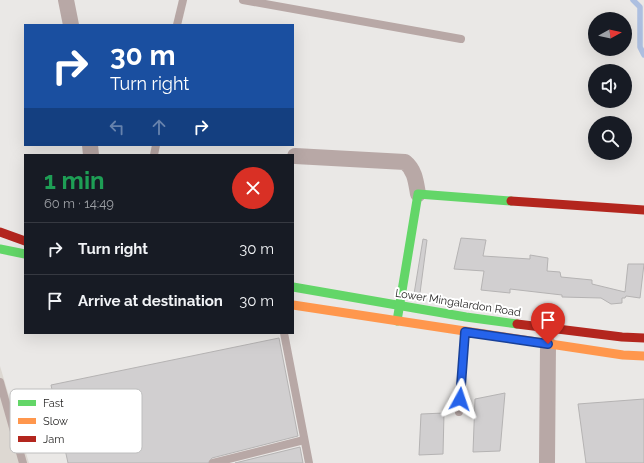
<!DOCTYPE html>
<html lang="en">
<head>
<meta charset="utf-8">
<style>
	body { margin:0; font-family:Raleway,sans-serif; background:#242831; color:#f1f3f6; height:100vh; display:flex; flex-direction:column; font-size:15px; white-space:nowrap }
	* { box-sizing:border-box; margin:0 }
	p { font-size:13px; color:#9ea1a6 }
	.icon { flex:none; width:22px; height:22px; fill:none; stroke:currentColor; stroke-width:2; stroke-linecap:round; stroke-linejoin:round }
	.map { position:relative; flex:1; overflow:hidden }
	.details { position:absolute; left:24px; top:154px; width:270px; height:180px; display:flex; flex-direction:column; background:#171b24; border-radius:0px; box-shadow:0 4px 16px #0002 }
	.details>* { flex:none }
	.top-card { position:absolute; left:24px; top:24px; width:270px; height:122px; border-radius:0px; box-shadow:0 4px 16px #0002; background:#1a4fa0; color:#fff; overflow:hidden }
	.needle { width:26px; rotate:82deg }
	.tools { position:absolute; left:588px; top:12px; display:grid; gap:8px }
	.tools a { display:grid; place-items:center; width:44px; height:44px; border-radius:50%; background:#171b24; box-shadow:0 4px 16px #0002; font-size:20px }
	.pin { position:absolute; display:grid; place-items:center; width:34px; height:34px; color:#fff; margin:-41px -17px; border-radius:50% 50% 50% 0; rotate:-45deg; box-shadow:0 0 4px #0007 }
	.pin .icon { rotate:45deg }
	.me { position:absolute; width:44px; margin:-22px; rotate:5deg; stroke-linejoin:round; filter:drop-shadow(0 0 3px #0008) }
	.turn { display:flex; align-items:center; gap:14px; height:84px; padding:0 20px; font-size:18px }
	.turn .icon { width:52px; height:52px; stroke-width:2.5 }
	.turn b { display:block; font-size:28px; line-height:34px }
	.lanes { display:flex; align-items:center; height:38px; padding:0 20px; background:#0003; justify-content:center; gap:20px; direction:ltr }
	.lanes .off { opacity:.35 }
	.round { display:grid; place-items:center; flex:none; width:42px; height:42px; border-radius:21px; background:#242831 }
	.overview { display:flex; align-items:center; justify-content:space-between; height:68px; padding:0 20px }
	h1 { font-size:24px; font-weight:700; line-height:30px; color:#1e9e55 }
	ul { padding:0; list-style:none }
	li { display:flex; align-items:center; gap:12px; height:52px; padding:0 20px; border-top:1px solid #363941 }
	li div { flex:1 }
	li b { display:block; font-size:15px }
	li em { font-style:normal }
	.map>svg:first-child { display:block }
	.built { fill:#ddd8d2 }
	.lines { fill:none; stroke-linecap:round; stroke-linejoin:round }
	.stream { stroke:#adbfe0; stroke-width:5.5 }
	.building { fill:#d1cfd0; stroke:#b5b3b3 }
	.lane { stroke:#b8a8a6; stroke-width:8 }
	.street { stroke:#b8a8a6; stroke-width:16 }
	.fast { stroke:#63d668; stroke-width:9 }
	.slow { stroke:#ff974d; stroke-width:9 }
	.jam { stroke:#b3261e; stroke-width:9 }
	.route-casing { stroke:#184099; stroke-width:10 }
	.route { stroke:#2563eb; stroke-width:7 }
	.labels { text-anchor:middle; dominant-baseline:central; stroke-width:4; stroke-linejoin:round; paint-order:stroke }
	.street-label { font-size:11px; fill:#282726; stroke:#fff }
	.key { fill:#fff; stroke:#bebebe; stroke-width:1 }
	.key-label { font-size:11px; fill:#282726 }
</style>
</head>
<body>
<div class="map">
<svg width="644" height="463" viewBox="0 0 644 463">
	<rect width="100%" height="100%" fill="#eae8e6"/>
	<path class="built" d="M 0,366 L 29,463 L 0,463 Z"/>
	<g class="lines">
		<path class="stream" d="M 633,0 L 640,7 L 640,47 L 644,55"/>
	</g>
	<g class="building">
		<path d="M 461,238 L 486,240 L 483,256 L 530,259 L 530,255 L 548,258 L 547,271 L 560,272 L 561,277 L 592,280 L 592,284 L 625,292 L 628,264 L 644,264 L 640,298 L 626,296 L 625,298 L 622,298 L 622,303 L 611,304 L 601,298 L 562,297 L 562,295 L 510,289 L 510,293 L 481,290 L 484,271 L 454,269 Z"/>
		<path d="M 423,239 L 427,240 L 420,293 L 414,294 Z"/>
		<path d="M 279,338 L 298,436 L 212,458 L 208,463 L 68,463 L 51,385 Z"/>
		<path d="M 505,393 L 500,451 L 473,452 L 475,399 Z"/>
		<path d="M 644,399 L 644,463 L 586,463 L 578,404 Z"/>
		<path d="M 444,413 L 443,454 L 419,455 L 421,414 Z"/>
		<path d="M 300,447 L 303,463 L 235,463 Z"/>
	</g>
	<g class="lines">
		<g class="lane">
			<path d="M 243,0 L 461,39"/>
			<path d="M 177,25 L 183,0"/>
			<path d="M 154,155 L 156,145"/>
			<path d="M 284,333 L 309,463"/>
			<path d="M 0,382 L 23,463"/>
			<path d="M 459,412 L 465,332"/>
			<path d="M 213,463 L 304,440"/>
		</g>
		<g class="street">
			<path d="M 66,0 L 71,25"/>
			<path d="M 90,145 L 91,155"/>
			<path d="M 295,156 L 405,162 C 415,170 416,182 418,194"/>
			<path d="M 547,463 L 548,344"/>
		</g>
		<g class="fast">
			<path d="M 0,249 L 25,254"/>
			<path d="M 293,287 L 466,317 L 517,324"/>
			<path d="M 397,321 L 418,194 L 511,201"/>
		</g>
		<path class="slow" d="M 293,305 L 623,355 L 644,356"/>
		<g class="jam">
			<path d="M 511,201 L 644,210"/>
			<path d="M 0,232 L 25,241"/>
			<path d="M 517,324 L 622,337 L 644,338"/>
		</g>
	</g>
	<g class="lines">
		<g class="route-casing">
			<path id="route" d="M 460,399 L 465,332 L 548,344"/>
		</g>
		<use href="#route" class="route"/>
	</g>
	<g class="labels">
		<g class="street-label">
			<text transform="translate(458 303) rotate(9)">Lower Mingalardon Road</text>
		</g>
	</g>
	<rect x="10" y="389" width="132" height="64" rx="6" class="key"/>
	<rect x="18" y="400" width="18" height="6" fill="#63d668"/>
	<rect x="18" y="418" width="18" height="6" fill="#ff974d"/>
	<rect x="18" y="436" width="18" height="6" fill="#b3261e"/>
	<g class="key-label">
		<text x="43" y="407">Fast</text>
		<text x="43" y="425">Slow</text>
		<text x="43" y="443">Jam</text>
	</g>
</svg>
<div class="tools">
<a><svg class="needle" viewBox="-14 -14 28 28"><path d="M0-13l5 13h-10z" fill="#e53935"/><path d="M0 13l5-13h-10z" fill="#9ea1a6"/></svg></a>
<a><svg class="icon" aria-label="sound" viewBox="0 0 24 24"><path d="M4 9h4l5-4v14l-5-4H4zM17 9q2 3 0 6"/></svg></a>
<a><svg class="icon" aria-label="search" viewBox="0 0 24 24"><circle cx="10" cy="10" r="6"/><path d="M15 15l6 6"/></svg></a>
</div>
<div class="pin" style="left:548px;top:344px;background:#d93025"><svg class="icon" aria-label="arrive" viewBox="0 0 24 24"><path d="M6 21V4h12l-3 4 3 4H6"/></svg></div>
<svg class="me" style="left:460px;top:399px" viewBox="-20 -20 40 40"><path d="M0-17L14 15 0 8-14 15z" fill="#2563eb" stroke="#fff" stroke-width="4"/></svg>
<div class="top-card">
<div class="turn"><svg class="icon" aria-label="right" viewBox="0 0 24 24"><path d="M7 20v-9h11M14 6l5 5-5 5"/></svg><div><b>30 m</b>Turn right</div></div>
<div class="lanes"><svg class="icon off" aria-label="left" viewBox="0 0 24 24"><path d="M17 20v-9H6M10 6l-5 5 5 5"/></svg><svg class="icon off" aria-label="ahead" viewBox="0 0 24 24"><path d="M12 20V5M6 11l6-6 6 6"/></svg><svg class="icon" aria-label="right" viewBox="0 0 24 24"><path d="M7 20v-9h11M14 6l5 5-5 5"/></svg></div>
</div>
<section class="details">
<div class="overview"><div><h1>1 min</h1><p>60 m · 14:49</p></div><a class="round" style="background:#d93025;color:#fff"><svg class="icon" aria-label="close" viewBox="0 0 24 24"><path d="M6 6l12 12M18 6L6 18"/></svg></a></div>
<ul>
<li><svg class="icon" aria-label="right" viewBox="0 0 24 24"><path d="M7 20v-9h11M14 6l5 5-5 5"/></svg><div><b>Turn right</b></div><em>30 m</em></li>
<li><svg class="icon" aria-label="arrive" viewBox="0 0 24 24"><path d="M6 21V4h12l-3 4 3 4H6"/></svg><div><b>Arrive at destination</b></div><em>30 m</em></li>
</ul>
</section>
</div>
</body>
</html>
